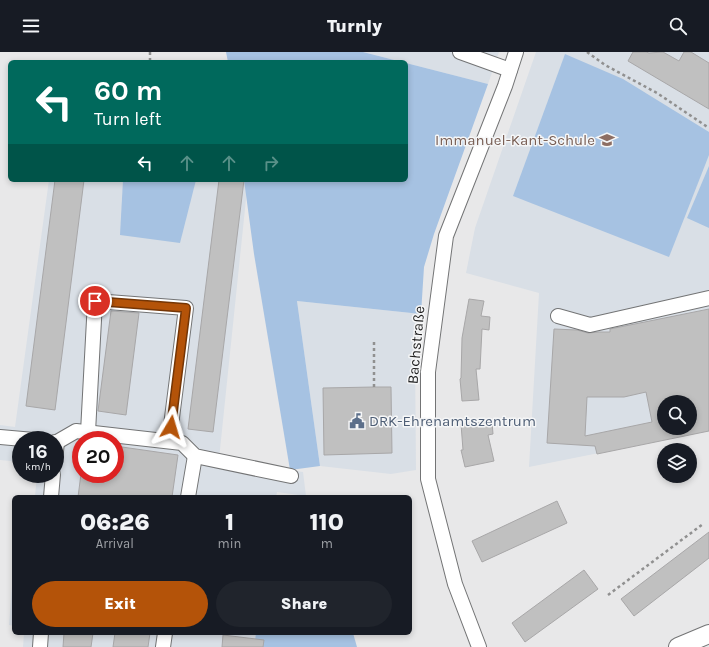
<!DOCTYPE html>
<html lang="en">
<head>
<meta charset="utf-8">
<style>
	body { margin:0; font-family:Karla,sans-serif; background:#20242c; color:#f1f3f6; height:100vh; display:flex; flex-direction:column; font-size:15px; white-space:nowrap }
	* { box-sizing:border-box; margin:0 }
	p { font-size:13px; color:#9ea1a6 }
	.icon { flex:none; width:22px; height:22px; fill:none; stroke:currentColor; stroke-width:2; stroke-linecap:round; stroke-linejoin:round }
	.map { position:relative; flex:1; overflow:hidden }
	.panel { position:absolute; left:12px; top:443px; width:400px; height:140px; display:flex; flex-direction:column; background:#171b24; border-radius:6px; box-shadow:0 2px 6px #0003 }
	.panel>* { flex:none }
	.top-card { position:absolute; left:8px; top:8px; width:400px; height:122px; border-radius:6px; box-shadow:0 2px 6px #0003; background:#00695c; color:#fff; overflow:hidden }
	.controls { position:absolute; left:657px; top:343px; display:grid; gap:8px }
	.controls a { display:grid; place-items:center; width:40px; height:40px; border-radius:50%; background:#171b24; box-shadow:0 2px 6px #0003; font-size:20px }
	.speed { position:absolute; left:12px; top:379px; display:flex; gap:8px; font-size:20px; font-weight:700; text-align:center }
	.speed>* { display:grid; place-content:center; width:52px; height:52px; border-radius:50%; background:#171b24; box-shadow:0 2px 6px #0003; line-height:1 }
	.speed small { font-size:10px; font-weight:400 }
	.speed .limit { border:6px solid #d22; background:#fff; color:#111 }
	.pin { position:absolute; display:grid; place-items:center; width:34px; height:34px; color:#fff; margin:-17px; border:2px solid #fff; border-radius:50%; box-shadow:0 1px 4px #0007 }
	.me { position:absolute; width:44px; margin:-22px; rotate:7deg; stroke-linejoin:round; filter:drop-shadow(0 0 3px #0008) }
	.turn { display:flex; align-items:center; gap:14px; height:84px; padding:0 20px; font-size:18px }
	.turn .icon { width:52px; height:52px; stroke-width:2.5 }
	.turn b { display:block; font-size:28px; line-height:34px }
	.lanes { display:flex; align-items:center; height:38px; padding:0 20px; background:#0003; justify-content:center; gap:20px; direction:ltr }
	.lanes .off { opacity:.35 }
	.eta { display:flex; justify-content:space-evenly; align-items:center; height:68px; text-align:center }
	.eta b { font-size:24px; font-weight:800; line-height:28px }
	.cta { display:flex; gap:8px; margin-top:auto; padding:8px 20px }
	.cta a { flex:1; height:46px; border-radius:24px; background:#b45309; color:#fff; font-size:16px; font-weight:800; line-height:46px; text-align:center }
	.cta a+a { background:#20242c; color:#f1f3f6 }
	header { display:flex; justify-content:space-between; align-items:center; height:52px; padding:0 20px; background:#171b24; font-size:18px; font-weight:800 }
	.map>svg:first-child { display:block }
	.built { fill:#d9dfe6; fill-rule:evenodd }
	.green { fill:#a6c2e2 }
	.building { fill:#c0c0c0; stroke:#a8a7a8; fill-rule:evenodd }
	.lines { fill:none; stroke-linecap:round; stroke-linejoin:round }
	.minor-casing { stroke:#737475; stroke-width:16 }
	.major-casing { stroke:#737475; stroke-width:20 }
	.path { stroke:#909090; stroke-width:2.5; stroke-dasharray:3 3; stroke-linecap:butt }
	.minor { stroke:#fff; stroke-width:14 }
	.major { stroke:#fff; stroke-width:18 }
	.route-casing { stroke:#753606; stroke-width:10 }
	.route { stroke:#b45309; stroke-width:7 }
	.labels { text-anchor:middle; dominant-baseline:central; stroke-width:3; stroke-linejoin:round; paint-order:stroke }
	.education-label { font-size:15px; fill:#785e54; stroke:#f5f6f7; text-anchor:end }
	.street-label { font-size:15px; fill:#1f1f1f; stroke:#f5f6f7 }
	.service-label { font-size:15px; fill:#4e5e75; stroke:#f5f6f7; text-anchor:start }
</style>
</head>
<body>
<header><svg class="icon" aria-label="menu" viewBox="0 0 24 24"><path d="M4 6h16M4 12h16M4 18h16"/></svg>Turnly<svg class="icon" aria-label="search" viewBox="0 0 24 24"><circle cx="10" cy="10" r="6"/><path d="M15 15l6 6"/></svg></header>
<div class="map">
<svg width="709" height="595" viewBox="0 0 709 595">
	<rect width="100%" height="100%" fill="#e8e8e9"/>
	<g class="built">
		<path d="M 363,0 L 499,0 L 488,32 Z"/>
		<path d="M 536,0 L 709,0 L 709,379 L 529,415 L 539,241 L 466,221 L 475,176 ZM 664,350 L 690,350 L 690,376 L 664,376 Z"/>
		<path d="M 49,128 L 248,128 L 219,407 L 303,420 L 306,444 L 277,440 L 276,445 L 35,445 L 37,422 L 55,422 L 55,388 L 21,388 L 21,410 L 0,408 L 0,373 L 15,375 ZM 81,388 L 115,388 L 115,422 L 81,422 Z"/>
		<path d="M 297,249 L 421,262 L 415,301 L 416,418 L 391,422 L 320,414 Z"/>
		<path d="M 14,509 L 14,574 L 9,573 Z"/>
		<path d="M 24,581 L 256,581 L 254,595 L 23,595 Z"/>
	</g>
	<g class="green">
		<path d="M 226,0 L 363,0 L 402,10 L 228,10 Z"/>
		<path d="M 565,2 L 623,27 L 709,80 L 709,103 L 669,205 L 513,144 Z"/>
		<path d="M 406,11 L 488,32 L 434,182 L 424,215 L 421,262 L 297,249 L 320,414 L 290,418 L 254,202 L 244,128 L 406,128 Z"/>
		<path d="M 709,114 L 709,176 L 687,166 Z"/>
		<path d="M 123,128 L 196,128 L 180,191 L 120,183 Z"/>
		<path d="M 256,581 L 353,581 L 357,595 L 254,595 Z"/>
	</g>
	<g class="building">
		<path d="M 633,0 L 646,0 L 649,1 L 663,0 L 679,9 L 684,0 L 691,0 L 709,11 L 709,57 L 628,9 Z"/>
		<path d="M 55,128 L 84,128 L 55,358 L 26,354 Z"/>
		<path d="M 219,128 L 244,128 L 213,380 L 188,377 Z"/>
		<path d="M 469,247 L 484,249 L 481,264 L 490,265 L 489,278 L 482,277 L 480,317 L 476,317 L 479,348 L 462,349 L 460,327 L 461,326 L 462,286 Z"/>
		<path d="M 709,257 L 709,379 L 597,402 L 595,394 L 547,391 L 554,277 L 577,278 L 588,281 L 599,280 L 610,280 L 610,277 ZM 646,340 L 652,370 L 585,384 L 587,345 L 624,345 ZM 664,350 L 690,350 L 690,376 L 664,376 Z"/>
		<path d="M 111,259 L 139,261 L 126,363 L 98,359 Z"/>
		<path d="M 374,335 L 391,335 L 392,401 L 324,403 L 323,336 Z"/>
		<path d="M 492,370 L 493,382 L 488,383 L 494,409 L 465,415 L 461,398 L 463,398 L 461,372 Z"/>
		<path d="M 115,394 L 178,403 L 172,445 L 78,445 L 81,422 L 115,422 Z"/>
		<path d="M 557,449 L 567,471 L 482,510 L 472,489 Z"/>
		<path d="M 709,480 L 709,506 L 634,564 L 621,547 Z"/>
		<path d="M 584,518 L 598,537 L 525,590 L 512,571 Z"/>
		<path d="M 64,581 L 93,581 L 91,595 L 63,595 Z"/>
		<path d="M 115,581 L 150,581 L 148,595 L 113,595 Z"/>
		<path d="M 223,583 L 264,588 L 263,595 L 222,595 Z"/>
	</g>
	<g class="lines">
		<g class="minor-casing">
			<g id="minor">
				<path d="M 460,0 L 510,18"/>
				<path d="M 558,264 L 590,273 L 709,246"/>
				<path d="M 88,380 L 95,249 L 186,256 L 169,389"/>
				<path d="M 0,385 L 34,388"/>
				<path d="M 55,390 L 57,390 L 76,379 L 182,391 L 195,404 L 291,424"/>
				<path d="M 55,408 L 57,390"/>
				<path d="M 51,445 L 53,422"/>
				<path d="M 188,445 L 195,404"/>
				<path d="M 40,595 L 41,581"/>
				<path d="M 163,595 L 165,581"/>
				<path d="M 479,595 L 455,532 L 428,427 L 428,320 L 446,184 L 505,34 L 516,0"/>
			</g>
		</g>
		<g class="major-casing">
			<path id="major" d="M 678,595 L 709,582"/>
		</g>
		<g class="path">
			<path d="M 150,0 L 150,10"/>
			<path d="M 587,0 L 605,13 L 657,41 L 709,76"/>
			<path d="M 374,335 L 374,290"/>
			<path d="M 608,543 L 703,472"/>
		</g>
		<use href="#minor" class="minor"/>
		<use href="#major" class="major"/>
	</g>
	<g class="lines">
		<g class="route-casing">
			<path id="route" d="M 95,249 L 186,256 L 171,375"/>
		</g>
		<use href="#route" class="route"/>
	</g>
	<defs>
		<g id="school-bare" transform="scale(1.2)"><path d="M0-5L7-2L0 1L-7-2ZM-4 1L0 2.5L4 1V4Q0 6-4 4Z" fill="#8d6e63" stroke="#f5f6f7" stroke-width="2.5" paint-order="stroke"/></g>
		<g id="civic-bare" transform="scale(1.2)"><path d="M-.6-6.5H3V-4.5H.6V-3L4-1V1h2V6H-6V1h2V-1L-.6-3ZM-1.2 2.5V6h2.4V2.5Z" fill="#5c6f8a" stroke="#f5f6f7" stroke-width="2.5" paint-order="stroke"/></g>
	</defs>
	<g fill-rule="evenodd">
		<use href="#school-bare" x="607" y="88"/>
		<use href="#civic-bare" x="357" y="369"/>
	</g>
	<g class="labels">
		<g class="education-label">
			<text x="595" y="88">Immanuel-Kant-Schule</text>
		</g>
		<g class="street-label">
			<text transform="translate(416 293) rotate(-85)">Bachstraße</text>
		</g>
		<g class="service-label">
			<text x="369" y="369">DRK-Ehrenamtszentrum</text>
		</g>
	</g>
</svg>
<div class="controls">
<a><svg class="icon" aria-label="search" viewBox="0 0 24 24"><circle cx="10" cy="10" r="6"/><path d="M15 15l6 6"/></svg></a>
<a><svg class="icon" aria-label="layers" viewBox="0 0 24 24"><path d="M12 4l9 5-9 5-9-5zM3 14l9 5 9-5"/></svg></a>
</div>
<div class="speed"><div>16<small>km/h</small></div><div class="limit">20</div></div>
<div class="pin" style="left:95px;top:249px;background:#d93025"><svg class="icon" aria-label="arrive" viewBox="0 0 24 24"><path d="M6 21V4h12l-3 4 3 4H6"/></svg></div>
<svg class="me" style="left:171px;top:375px" viewBox="-20 -20 40 40"><path d="M0-17L14 15 0 8-14 15z" fill="#b45309" stroke="#fff" stroke-width="4"/></svg>
<div class="top-card">
<div class="turn"><svg class="icon" aria-label="left" viewBox="0 0 24 24"><path d="M17 20v-9H6M10 6l-5 5 5 5"/></svg><div><b>60 m</b>Turn left</div></div>
<div class="lanes"><svg class="icon" aria-label="left" viewBox="0 0 24 24"><path d="M17 20v-9H6M10 6l-5 5 5 5"/></svg><svg class="icon off" aria-label="ahead" viewBox="0 0 24 24"><path d="M12 20V5M6 11l6-6 6 6"/></svg><svg class="icon off" aria-label="ahead" viewBox="0 0 24 24"><path d="M12 20V5M6 11l6-6 6 6"/></svg><svg class="icon off" aria-label="right" viewBox="0 0 24 24"><path d="M7 20v-9h11M14 6l5 5-5 5"/></svg></div>
</div>
<section class="panel">
<div class="eta">
<div><b>06:26</b><p>Arrival</p></div>
<div><b>1</b><p>min</p></div>
<div><b>110</b><p>m</p></div>
</div>
<div class="cta"><a>Exit</a><a>Share</a></div>
</section>
</div>
</body>
</html>
